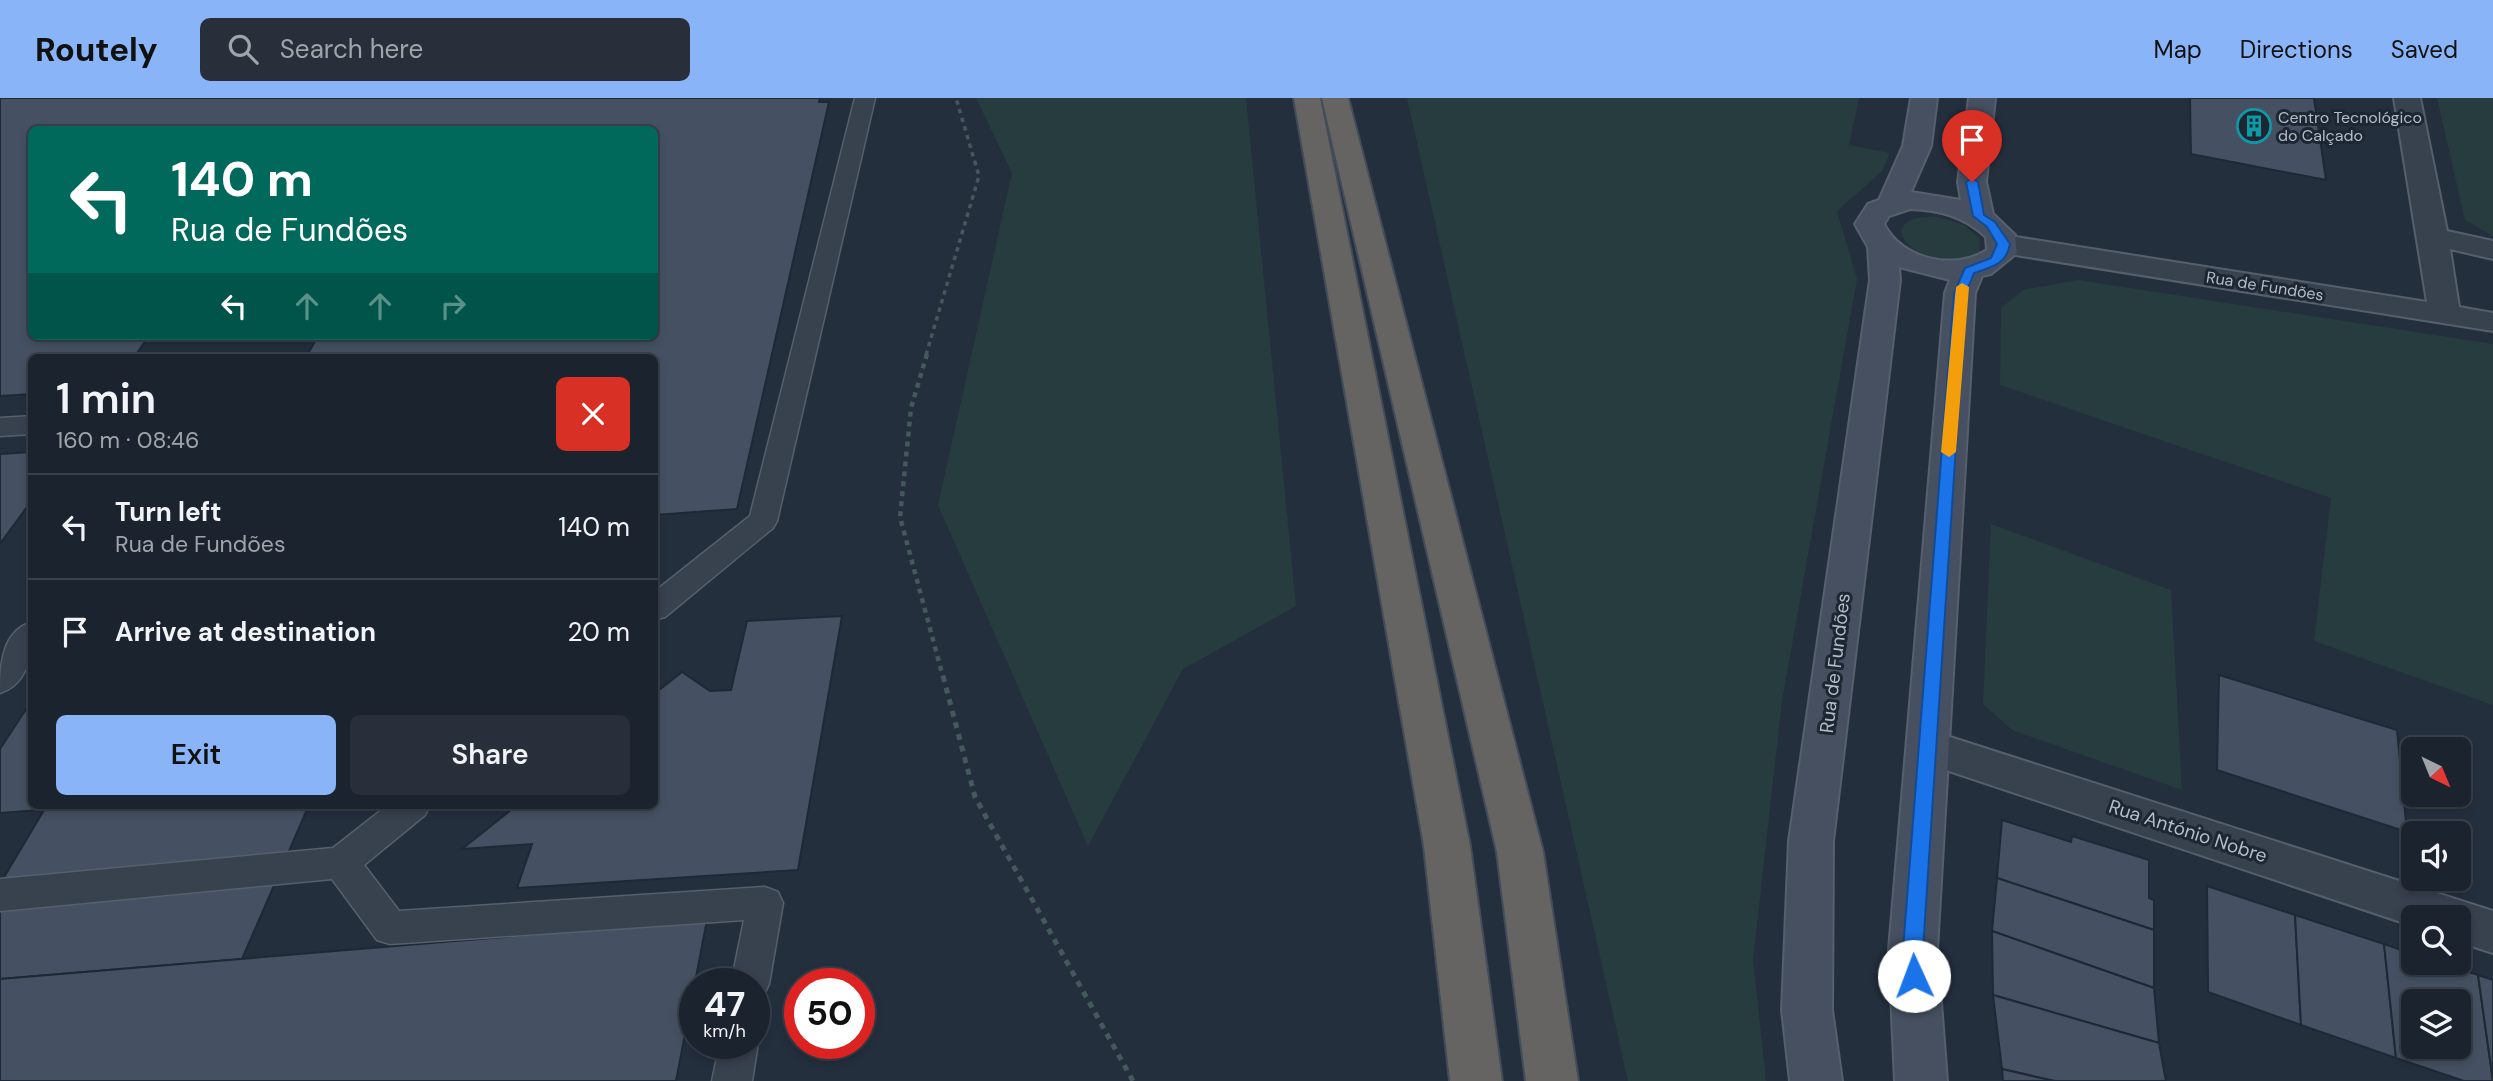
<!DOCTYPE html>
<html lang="en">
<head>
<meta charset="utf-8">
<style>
	body { margin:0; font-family:"DM Sans",sans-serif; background:#282f3a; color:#f1f3f6; height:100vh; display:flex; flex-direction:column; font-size:26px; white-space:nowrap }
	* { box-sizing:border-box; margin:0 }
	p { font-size:23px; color:#a0a4aa }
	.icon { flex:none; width:38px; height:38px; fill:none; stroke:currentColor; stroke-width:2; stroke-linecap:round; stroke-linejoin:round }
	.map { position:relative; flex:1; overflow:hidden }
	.side { position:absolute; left:28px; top:256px; width:630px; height:455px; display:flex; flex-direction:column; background:#1b232e; border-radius:10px; box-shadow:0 4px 10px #0003,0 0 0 2px #39404a }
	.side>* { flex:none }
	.hud { position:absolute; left:28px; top:28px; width:630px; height:214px; border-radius:10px; box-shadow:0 4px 10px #0003,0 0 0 2px #39404a; background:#00695c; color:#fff; overflow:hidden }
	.needle { width:46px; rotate:137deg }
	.buttons { position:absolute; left:2401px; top:639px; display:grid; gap:14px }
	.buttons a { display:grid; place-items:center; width:70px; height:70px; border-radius:10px; background:#1b232e; box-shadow:0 4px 10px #0003,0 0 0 2px #39404a; font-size:35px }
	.speed { position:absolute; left:679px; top:870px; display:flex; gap:14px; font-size:35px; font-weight:700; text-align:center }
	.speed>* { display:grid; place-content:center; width:91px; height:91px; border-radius:50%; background:#1b232e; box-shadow:0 4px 10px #0003,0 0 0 2px #39404a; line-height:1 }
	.speed small { font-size:18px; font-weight:400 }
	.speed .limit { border:10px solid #d22; background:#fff; color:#111 }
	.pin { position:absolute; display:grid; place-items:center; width:60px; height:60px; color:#fff; margin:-72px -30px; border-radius:50% 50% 50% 0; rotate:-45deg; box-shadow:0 0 7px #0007 }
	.pin .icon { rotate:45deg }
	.me { position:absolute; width:77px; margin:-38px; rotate:358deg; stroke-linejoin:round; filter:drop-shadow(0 0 5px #0008) }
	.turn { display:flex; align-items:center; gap:24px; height:147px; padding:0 28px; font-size:32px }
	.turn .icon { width:91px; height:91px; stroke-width:2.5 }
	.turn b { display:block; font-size:49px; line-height:60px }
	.lanes { display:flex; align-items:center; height:66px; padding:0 28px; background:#0003; justify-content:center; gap:35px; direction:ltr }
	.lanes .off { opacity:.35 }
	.round { display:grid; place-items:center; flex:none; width:74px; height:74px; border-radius:10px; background:#282f3a }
	.summary { display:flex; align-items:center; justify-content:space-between; height:119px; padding:0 28px }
	h1 { font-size:42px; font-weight:600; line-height:52px }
	.action { display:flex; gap:14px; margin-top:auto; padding:14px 28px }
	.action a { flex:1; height:80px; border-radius:10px; background:#8ab4f8; color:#111; font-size:28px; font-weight:600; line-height:80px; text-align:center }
	.action a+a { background:#282f3a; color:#f1f3f6 }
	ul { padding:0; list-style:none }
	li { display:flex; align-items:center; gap:21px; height:105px; padding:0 28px; border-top:2px solid #39404a }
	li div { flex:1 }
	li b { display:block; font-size:26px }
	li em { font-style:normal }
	header { display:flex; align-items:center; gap:42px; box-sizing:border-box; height:98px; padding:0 35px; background:#8ab4f8; color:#111 }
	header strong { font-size:33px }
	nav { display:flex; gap:38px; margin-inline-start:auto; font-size:24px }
	.search { width:490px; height:63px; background:#282f3a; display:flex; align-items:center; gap:18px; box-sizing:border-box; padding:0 24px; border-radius:10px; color:#a0a4aa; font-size:26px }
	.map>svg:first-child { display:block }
	.green { fill:#263c3f }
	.building { fill:#455162; stroke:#1f2835; stroke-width:2; fill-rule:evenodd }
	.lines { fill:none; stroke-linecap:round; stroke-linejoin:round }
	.service-casing { stroke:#565f6c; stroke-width:3 }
	.minor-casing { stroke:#565f6c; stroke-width:4 }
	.secondary-casing { stroke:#565f6c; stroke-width:4 }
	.trunk-casing { stroke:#434c59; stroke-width:4 }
	.path-far2 { stroke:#44595c; stroke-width:3.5; stroke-dasharray:4.5 4.5; stroke-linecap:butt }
	.path-far1 { stroke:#44595c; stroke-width:4.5; stroke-dasharray:5 5; stroke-linecap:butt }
	.path { stroke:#44595c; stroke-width:5; stroke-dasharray:6 6; stroke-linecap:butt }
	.service { fill:#38414e; fill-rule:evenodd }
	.minor { fill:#38414e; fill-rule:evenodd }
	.secondary { fill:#465061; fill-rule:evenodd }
	.trunk { fill:#656462; fill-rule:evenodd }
	.route { fill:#1a73e8; stroke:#114b97; stroke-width:2 }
	.slow { fill:#f59e0b }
	.labels { text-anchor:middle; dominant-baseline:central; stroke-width:6; stroke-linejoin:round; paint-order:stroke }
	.far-poi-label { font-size:16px; fill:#b4bcc9; stroke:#1d2633; text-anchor:start }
	.far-street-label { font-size:16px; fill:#b4bcc9; stroke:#1d2633 }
	.street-label { font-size:19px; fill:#b4bcc9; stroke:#1d2633 }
</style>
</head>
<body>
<header>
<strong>Routely</strong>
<div class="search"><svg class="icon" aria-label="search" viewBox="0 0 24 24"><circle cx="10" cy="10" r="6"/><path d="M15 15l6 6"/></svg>Search here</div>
<nav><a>Map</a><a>Directions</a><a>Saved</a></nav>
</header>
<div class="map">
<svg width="2493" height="983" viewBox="0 0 2493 983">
	<rect width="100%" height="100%" fill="#242f3e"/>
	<g class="green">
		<path d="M 976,0 L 1246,0 L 1296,508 L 1183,571 L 1088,748 L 938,407 L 1012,75 Z"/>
		<path d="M 1407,0 L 1859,0 L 1849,47 L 1890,55 L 1882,73 L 1837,113 L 1857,181 L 1782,603 L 1753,862 L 1766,983 L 1628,983 Z"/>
		<path d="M 2437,0 L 2493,0 L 2493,138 L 2465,122 Z"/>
		<path d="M 1938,119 L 1964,127 L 1980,141 L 1979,155 C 1956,168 1912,162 1901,135 C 1904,118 1924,119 1938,119 Z"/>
		<path d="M 2078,182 L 2493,246 L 2493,607 L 2314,543 L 2331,400 L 2000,287 L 2001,210 L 2023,192 Z"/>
		<path d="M 1991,426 L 2171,492 L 2182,692 L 2012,632 L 1983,606 Z"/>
	</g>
	<g class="building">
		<path d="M 0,0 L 820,0 L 819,4 L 829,4 L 737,411 L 654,417 L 654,259 L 306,259 L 318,238 L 654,238 L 654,32 L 32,32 L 32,238 L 149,238 L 134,259 L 32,259 L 32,296 L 0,298 Z"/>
		<path d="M 2190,0 L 2314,0 L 2326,82 L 2191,56 Z"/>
		<path d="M 32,354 L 32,402 L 0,446 L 0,356 Z"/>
		<path d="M 842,518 L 798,772 L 517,790 L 532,746 L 462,751 L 517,707 L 654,707 L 654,596 L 682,574 L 710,593 L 731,592 L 747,523 Z"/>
		<path d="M 2219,577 L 2397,632 L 2407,734 L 2217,672 Z"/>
		<path d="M 32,602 L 32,707 L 107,707 L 0,715 L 0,651 Z"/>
		<path d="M 107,707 L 309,707 L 242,861 L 0,881 L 0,786 L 44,712 Z"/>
		<path d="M 2002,722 L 2071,744 L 2072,738 L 2149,762 L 2149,800 L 2154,802 L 2154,832 L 1997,780 Z"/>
		<path d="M 1997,780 L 2154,832 L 2154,890 L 1992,833 Z"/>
		<path d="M 2207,788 L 2295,817 L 2301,927 L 2208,894 Z"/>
		<path d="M 2295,817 L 2384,846 L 2396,960 L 2301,927 Z"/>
		<path d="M 707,822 L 676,983 L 0,983 L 0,881 Z"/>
		<path d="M 1992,833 L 2154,890 L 2159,945 L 1993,897 Z"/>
		<path d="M 2384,846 L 2413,856 L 2413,864 L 2439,864 L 2478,877 L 2493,983 L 2464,983 L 2396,960 ZM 2413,903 L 2459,903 L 2459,948 L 2413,948 Z"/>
		<path d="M 2478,877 L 2493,882 L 2493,983 Z"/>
		<path d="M 1993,897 L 2159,945 L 2166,983 L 2054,983 L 2002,971 Z"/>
		<path d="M 2002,971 L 2054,983 L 2003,983 Z"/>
	</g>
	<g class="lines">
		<g class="service-casing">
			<g id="service">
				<path d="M 855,0 L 875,0 L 777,423 L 773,430 L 665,519 L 654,522 L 654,494 L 750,418 Z"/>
				<path d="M 32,318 L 32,336 L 0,338 L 0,320 Z"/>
				<path d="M 32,524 C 32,551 31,585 0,595 C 0,569 1,533 32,524 Z"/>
				<path d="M 388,707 L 430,707 L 425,717 L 364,767 L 399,813 L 765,789 L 778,794 L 783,805 L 769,886 L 763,898 L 754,902 L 754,886 L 731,886 L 744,822 L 390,846 L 377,842 L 332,781 L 0,813 L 0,781 L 333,750 Z"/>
				<path d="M 754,935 L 758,945 L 752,983 L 712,983 L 720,945 L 754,945 Z"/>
			</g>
		</g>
		<g class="minor-casing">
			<g id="minor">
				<path d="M 2394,0 L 2420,0 L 2447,133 L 2493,143 L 2493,161 L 2450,151 L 2459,209 L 2493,215 L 2493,233 L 2003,155 L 1993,152 L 1988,146 L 1993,140 L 2003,137 L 2427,204 Z"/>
				<path d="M 1928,632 L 2493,813 L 2493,855 L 2459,844 L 2459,819 L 2413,819 L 2413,828 L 1913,661 L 1907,649 L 1913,637 Z"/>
			</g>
		</g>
		<g class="secondary-casing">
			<path id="secondary" d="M 1911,0 L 1937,0 L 1931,48 L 1911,94 L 1961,102 L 1958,84 L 1969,0 L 1995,0 L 1986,84 L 1993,116 L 2015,137 L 2017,155 L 1991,176 L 1982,178 L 1975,195 L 1937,852 L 1947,983 L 1895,983 L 1889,852 L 1945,195 L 1950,182 L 1899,169 L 1900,182 L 1833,743 L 1832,912 L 1842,983 L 1790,983 L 1782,912 L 1789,743 L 1870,182 L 1868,149 L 1855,126 L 1868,106 L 1879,102 L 1903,48 ZM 1910,111 C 1939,112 1964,118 1986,139 L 1987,152 C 1955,173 1902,162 1884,126 L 1889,118 Z"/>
		</g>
		<g class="trunk-casing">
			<g id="trunk">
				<path d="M 1294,0 L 1320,0 L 1470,748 L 1502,983 L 1450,983 L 1424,748 Z"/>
				<path d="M 1322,0 L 1348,0 L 1543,754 L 1578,983 L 1526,983 L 1497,754 Z"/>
			</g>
		</g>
		<path class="path-far2" d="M 926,257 L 979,78 L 956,0"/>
		<path class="path-far1" d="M 927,256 L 911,310 L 900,419 L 943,579"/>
		<path class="path" d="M 943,578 L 975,699 L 1133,983"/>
		<use href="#service" class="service"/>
		<use href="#minor" class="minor"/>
		<use href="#secondary" class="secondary"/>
		<use href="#trunk" class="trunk"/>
	</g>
	<path class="route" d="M 1972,80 L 1978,84 L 1984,117 L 1995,124 L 2010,146 C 2007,166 1992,169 1974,175 L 1966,195 L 1923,852 L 1925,878 L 1922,885 L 1914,887 L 1907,885 L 1903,852 L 1954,195 L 1965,170 L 1991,160 L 1997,146 L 1987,129 L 1973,118 L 1966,84 Z"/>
	<path class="slow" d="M 1962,185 L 1969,189 L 1956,354 L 1949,359 L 1941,354 L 1956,189 Z"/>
	<defs>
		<g id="building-ring" transform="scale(1.75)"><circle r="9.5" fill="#1d2633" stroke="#0f9aa8" stroke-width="1.5"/><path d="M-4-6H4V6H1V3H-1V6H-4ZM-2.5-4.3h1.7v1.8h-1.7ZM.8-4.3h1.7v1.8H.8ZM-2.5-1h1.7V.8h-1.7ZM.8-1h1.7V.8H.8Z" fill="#0f9aa8"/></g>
	</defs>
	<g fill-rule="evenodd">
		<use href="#building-ring" x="2254" y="28"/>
	</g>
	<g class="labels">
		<g class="far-poi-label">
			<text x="2278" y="19">Centro Tecnológico<tspan x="2278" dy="18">do Calçado</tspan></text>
		</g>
		<g class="far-street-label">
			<text transform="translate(2265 188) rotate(9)">Rua de Fundões</text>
		</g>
		<g class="street-label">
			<text transform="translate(1835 565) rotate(-83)">Rua de Fundões</text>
			<text transform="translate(2188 733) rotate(18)">Rua António Nobre</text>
		</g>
	</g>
</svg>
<div class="buttons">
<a><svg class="needle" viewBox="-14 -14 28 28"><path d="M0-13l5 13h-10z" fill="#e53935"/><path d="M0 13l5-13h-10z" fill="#a0a4aa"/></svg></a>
<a><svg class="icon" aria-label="sound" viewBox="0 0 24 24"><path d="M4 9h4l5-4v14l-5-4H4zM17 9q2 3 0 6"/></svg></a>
<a><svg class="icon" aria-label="search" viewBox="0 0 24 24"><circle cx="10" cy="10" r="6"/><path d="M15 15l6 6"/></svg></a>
<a><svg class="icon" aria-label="layers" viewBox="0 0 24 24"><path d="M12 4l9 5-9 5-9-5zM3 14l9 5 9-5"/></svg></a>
</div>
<div class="speed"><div>47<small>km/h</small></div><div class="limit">50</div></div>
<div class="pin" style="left:1972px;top:84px;background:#d93025"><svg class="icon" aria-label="arrive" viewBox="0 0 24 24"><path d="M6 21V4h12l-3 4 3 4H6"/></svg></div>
<svg class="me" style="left:1914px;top:878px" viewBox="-20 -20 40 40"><circle r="19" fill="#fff"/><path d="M0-13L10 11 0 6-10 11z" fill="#1a73e8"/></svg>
<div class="hud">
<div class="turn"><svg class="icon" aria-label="left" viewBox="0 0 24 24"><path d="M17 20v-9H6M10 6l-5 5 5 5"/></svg><div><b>140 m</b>Rua de Fundões</div></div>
<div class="lanes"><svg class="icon" aria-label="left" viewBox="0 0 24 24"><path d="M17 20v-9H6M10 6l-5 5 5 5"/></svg><svg class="icon off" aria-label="ahead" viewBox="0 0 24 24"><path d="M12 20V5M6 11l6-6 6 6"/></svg><svg class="icon off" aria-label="ahead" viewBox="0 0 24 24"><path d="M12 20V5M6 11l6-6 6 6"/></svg><svg class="icon off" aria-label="right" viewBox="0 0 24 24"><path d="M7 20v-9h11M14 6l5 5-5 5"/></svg></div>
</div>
<section class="side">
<div class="summary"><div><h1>1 min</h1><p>160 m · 08:46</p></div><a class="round" style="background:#d93025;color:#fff"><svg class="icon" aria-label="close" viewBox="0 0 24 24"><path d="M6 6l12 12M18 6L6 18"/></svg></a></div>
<ul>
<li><svg class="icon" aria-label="left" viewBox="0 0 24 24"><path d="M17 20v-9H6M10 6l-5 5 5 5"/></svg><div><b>Turn left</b><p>Rua de Fundões</p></div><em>140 m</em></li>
<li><svg class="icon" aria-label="arrive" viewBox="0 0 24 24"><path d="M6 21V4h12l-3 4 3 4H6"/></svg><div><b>Arrive at destination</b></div><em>20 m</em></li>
</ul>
<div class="action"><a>Exit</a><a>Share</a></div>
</section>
</div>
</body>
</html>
